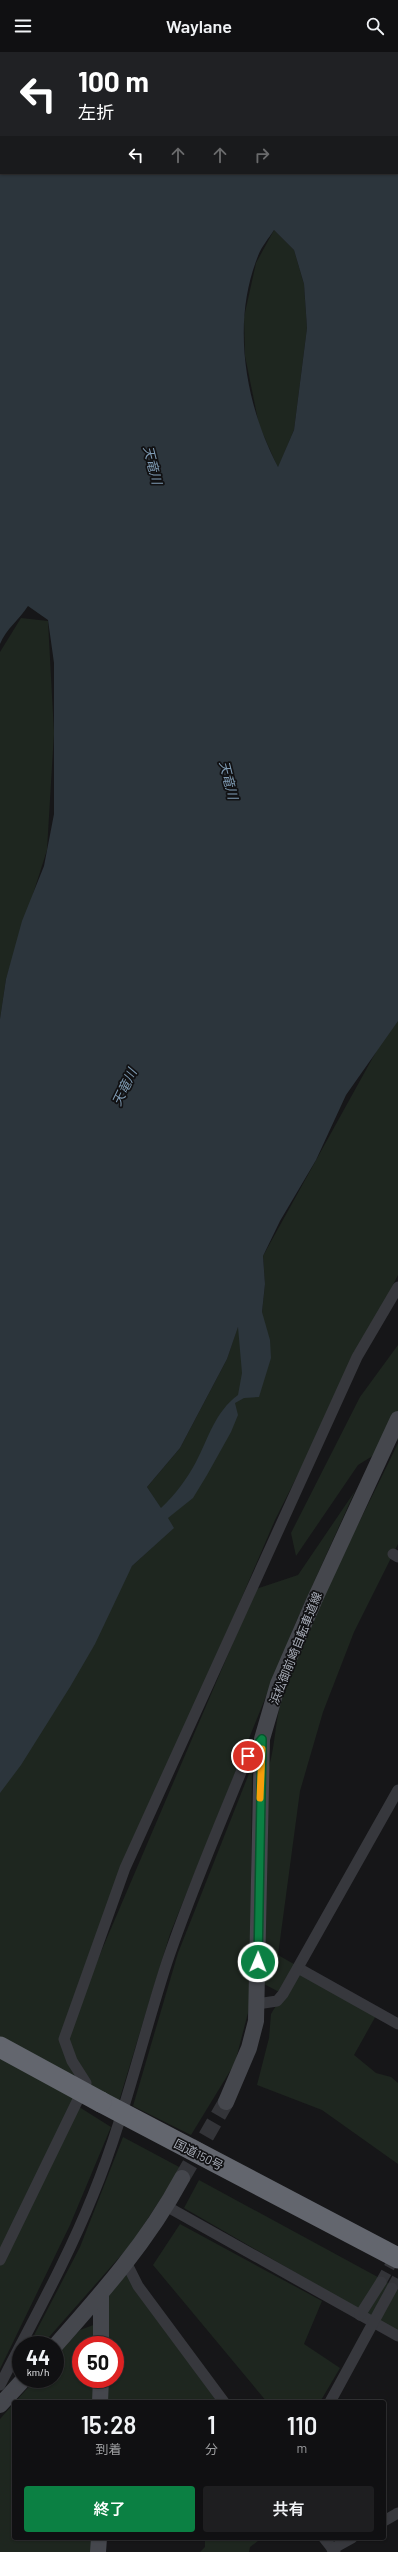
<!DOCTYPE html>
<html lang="ja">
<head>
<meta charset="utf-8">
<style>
	body { margin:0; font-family:Barlow,"Noto Sans JP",sans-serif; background:#1e1e20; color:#f1f3f6; height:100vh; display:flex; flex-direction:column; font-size:15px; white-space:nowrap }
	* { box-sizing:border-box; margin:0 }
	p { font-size:13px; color:#9c9d9f }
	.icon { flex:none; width:22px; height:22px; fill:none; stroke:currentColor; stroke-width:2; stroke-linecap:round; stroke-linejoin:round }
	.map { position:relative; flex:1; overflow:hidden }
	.sheet { position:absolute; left:12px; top:2348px; width:374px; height:140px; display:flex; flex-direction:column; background:#101012; border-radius:4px; box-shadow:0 1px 3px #0004,0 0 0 1px #303032 }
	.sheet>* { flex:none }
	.banner { position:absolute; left:0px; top:0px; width:398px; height:122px; box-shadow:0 1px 3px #0004,0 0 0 1px #303032; background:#202124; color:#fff; overflow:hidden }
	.speed { position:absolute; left:12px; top:2284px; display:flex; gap:8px; font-size:20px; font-weight:700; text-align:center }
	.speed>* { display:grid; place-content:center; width:52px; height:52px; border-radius:50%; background:#101012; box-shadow:0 1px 3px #0004,0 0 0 1px #303032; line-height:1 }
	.speed small { font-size:10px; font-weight:400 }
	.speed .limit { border:6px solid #d22; background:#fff; color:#111 }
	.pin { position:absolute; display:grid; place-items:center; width:34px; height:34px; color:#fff; margin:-17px; border:2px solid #fff; border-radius:50%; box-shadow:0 1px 4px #0007 }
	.me { position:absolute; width:44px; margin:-22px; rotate:1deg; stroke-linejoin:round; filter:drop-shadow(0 0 3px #0008) }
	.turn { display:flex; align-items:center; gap:14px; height:84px; padding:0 12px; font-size:18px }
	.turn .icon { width:52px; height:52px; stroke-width:2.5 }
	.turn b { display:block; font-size:28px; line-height:34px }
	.lanes { display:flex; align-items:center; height:38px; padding:0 12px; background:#0003; justify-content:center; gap:20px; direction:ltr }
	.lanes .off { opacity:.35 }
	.eta { display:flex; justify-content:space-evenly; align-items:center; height:68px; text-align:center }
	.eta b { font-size:24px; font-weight:600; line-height:28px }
	.cta { display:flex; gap:8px; margin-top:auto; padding:8px 12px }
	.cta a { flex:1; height:46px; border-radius:4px; background:#0b8043; color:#fff; font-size:16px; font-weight:600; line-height:46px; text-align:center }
	.cta a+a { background:#1e1e20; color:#f1f3f6 }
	header { display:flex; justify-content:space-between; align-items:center; height:52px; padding:0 12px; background:#101012; font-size:18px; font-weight:600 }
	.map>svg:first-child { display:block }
	.green { fill:#1e261f }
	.water { fill:#2c353c; fill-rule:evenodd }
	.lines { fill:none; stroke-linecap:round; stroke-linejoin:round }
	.street-tunnel { stroke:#333438; stroke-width:11; stroke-dasharray:11 5.5; stroke-linecap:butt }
	.secondary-tunnel { stroke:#333438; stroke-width:16; stroke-dasharray:16 8; stroke-linecap:butt }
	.street { stroke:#37383d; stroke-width:11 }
	.secondary { stroke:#45474d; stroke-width:16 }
	.highway { stroke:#63666e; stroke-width:21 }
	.highway-bridge { stroke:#63666e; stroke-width:21 }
	.route-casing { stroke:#07532c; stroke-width:10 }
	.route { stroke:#0b8043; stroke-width:7 }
	.slow { stroke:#f59e0b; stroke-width:7 }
	.labels { text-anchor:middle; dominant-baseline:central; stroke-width:3.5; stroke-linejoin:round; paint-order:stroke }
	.street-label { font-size:12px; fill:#a8adb8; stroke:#111113 }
	.water-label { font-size:13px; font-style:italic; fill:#7f9bb3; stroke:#111113 }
</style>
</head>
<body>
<header><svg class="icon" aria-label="menu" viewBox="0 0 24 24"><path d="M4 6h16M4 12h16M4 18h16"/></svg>Waylane<svg class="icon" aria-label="search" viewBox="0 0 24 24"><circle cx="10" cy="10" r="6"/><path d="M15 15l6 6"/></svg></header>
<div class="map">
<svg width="398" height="2500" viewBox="0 0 398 2500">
	<rect width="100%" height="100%" fill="#161618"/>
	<g class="green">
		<path d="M 274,178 L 294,198 L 304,232 L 307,276 L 294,378 L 278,416 L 259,373 L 245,304 L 244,265 L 256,211 Z"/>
		<path d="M 21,566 L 48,569 L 54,681 L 47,798 L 6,927 L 0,967 L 0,600 Z"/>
		<path d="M 398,960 L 398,1223 L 275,1468 L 120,1830 L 83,1942 L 256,1537 L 298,1523 L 355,1439 L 296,1570 L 170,1882 L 119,2049 L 86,2031 L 82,2025 L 76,2053 L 111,2075 L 70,2173 L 0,2317 L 0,1739 L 132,1514 L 173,1476 L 147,1435 L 180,1396 L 227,1307 L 238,1274 L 262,1260 L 265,1232 L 263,1204 Z"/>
		<path d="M 398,1293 L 398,1388 L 358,1413 L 296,1504 L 291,1481 L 360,1345 Z"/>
		<path d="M 398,1391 L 398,1492 L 354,1580 L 323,1660 L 300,1739 L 278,1903 L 378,1960 L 354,2003 L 376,2021 L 391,2025 L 398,2031 L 398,2112 L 322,2058 L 257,2033 L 269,1986 L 271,1962 L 283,1942 L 264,1932 L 269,1715 C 276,1690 275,1664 284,1640 C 314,1554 359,1473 398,1391 Z"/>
		<path d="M 252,1714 L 250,1953 L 235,2011 L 191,2083 L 133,2054 L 178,1901 Z"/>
		<path d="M 123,2085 L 181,2116 L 131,2192 L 42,2293 L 29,2293 L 80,2195 Z"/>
		<path d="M 199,2128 L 398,2236 L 398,2280 L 184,2156 Z"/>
		<path d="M 180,2172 L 322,2249 L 304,2292 L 340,2316 L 320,2350 L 267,2350 L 153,2213 Z"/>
		<path d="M 130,2218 L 224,2350 L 100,2350 L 100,2327 L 115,2327 L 115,2293 L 101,2293 L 101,2252 Z"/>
		<path d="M 96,2272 L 93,2277 L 93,2293 L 81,2293 L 81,2327 L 94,2327 L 94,2350 L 15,2350 L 36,2327 L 55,2327 L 55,2305 L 80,2278 Z"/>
		<path d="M 14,2351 L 14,2486 L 96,2486 L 96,2500 L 0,2500 L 0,2367 Z"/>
		<path d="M 205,2486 L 262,2486 L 250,2495 L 249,2500 L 200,2500 L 205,2495 Z"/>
	</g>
	<path class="water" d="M 0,0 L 398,0 L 398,969 L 346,1043 L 316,1108 L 280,1169 L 263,1204 L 265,1232 L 262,1260 L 270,1288 L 271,1306 L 259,1345 L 244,1346 L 235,1351 L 238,1363 L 231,1380 L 207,1423 L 193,1446 L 168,1466 L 174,1476 L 132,1514 L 95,1592 L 70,1635 L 21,1713 L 0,1741 L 0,967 L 6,927 L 22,869 L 44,814 L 54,762 L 54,611 L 48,568 L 28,554 C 19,568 6,577 0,592 ZM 1,1 L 397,1 L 397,121 L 1,121 ZM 274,178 L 294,198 L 304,232 L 307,276 L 294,378 L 278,415 C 245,352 231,271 258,204 C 261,195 269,186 274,178 ZM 238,1275 L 242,1321 L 238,1343 C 215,1360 209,1385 196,1410 C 187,1427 175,1443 161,1456 L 147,1435 L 180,1396 L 227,1307 Z"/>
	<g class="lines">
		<g class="street-tunnel">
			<path d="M 381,2230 L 397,2201"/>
			<path d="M 392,2236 L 398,2225"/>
		</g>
		<path class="secondary-tunnel" d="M 182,2126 L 226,2050"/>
		<g class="street">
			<path d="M 393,1502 L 398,1505"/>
			<path d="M 298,1916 L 398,1972"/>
			<path d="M 257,1952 L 277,1949 L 283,1942 L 398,1738"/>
			<path d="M 166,2154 L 398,2284"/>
			<path d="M 0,2208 L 86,2031 L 72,2009 L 64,1987 L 125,1816 L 357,1305 L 398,1235"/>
			<path d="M 127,2212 L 138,2234 L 224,2350"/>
			<path d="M 360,2263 L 381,2230"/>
			<path d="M 0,2333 C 32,2270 67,2208 93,2143 C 124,2067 142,1987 167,1910 C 191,1839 220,1772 248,1703 L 262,1687"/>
			<path d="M 330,2350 L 392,2236"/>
			<path d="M 384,2469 L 398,2461"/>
			<path d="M 324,2486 L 335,2500"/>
			<path d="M 332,2497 L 352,2486"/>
		</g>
		<g class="secondary">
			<path d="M 226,2050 L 249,1996 L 256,1969 L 262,1687 L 278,1632 L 314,1549 L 398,1367"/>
			<path d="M 101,2293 L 101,2243"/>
			<path d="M 55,2294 C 102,2241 148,2189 182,2126"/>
			<path d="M 100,2350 L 101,2327"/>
			<path d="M 0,2353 L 24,2327"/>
			<path d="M 98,2500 L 99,2486"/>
		</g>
		<path class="highway" d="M 101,2050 L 398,2206"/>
		<path class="highway-bridge" d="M 0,1995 L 101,2050"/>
	</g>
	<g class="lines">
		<g class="route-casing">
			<path id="route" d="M 248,1704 L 262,1687 L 258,1910"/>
		</g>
		<use href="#route" class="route"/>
		<path class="slow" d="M 260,1746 L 262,1697"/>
	</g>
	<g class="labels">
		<g class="street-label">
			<text transform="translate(295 1596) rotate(-68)">浜松御前崎自転車道線</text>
			<text transform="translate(199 2102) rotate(27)">国道150号</text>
		</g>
		<g class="water-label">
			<text transform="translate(153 413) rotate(76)">天竜川</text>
			<text transform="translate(229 728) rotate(76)">天竜川</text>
			<text transform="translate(124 1035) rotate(-64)">天竜川</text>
		</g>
	</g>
</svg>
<div class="speed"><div>44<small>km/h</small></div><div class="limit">50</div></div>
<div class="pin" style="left:248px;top:1704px;background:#d93025"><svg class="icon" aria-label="arrive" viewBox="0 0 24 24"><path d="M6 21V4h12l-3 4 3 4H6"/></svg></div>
<svg class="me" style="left:258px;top:1910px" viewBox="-20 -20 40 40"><circle r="17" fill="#0b8043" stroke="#fff" stroke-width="3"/><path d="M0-11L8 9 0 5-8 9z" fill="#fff"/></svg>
<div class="banner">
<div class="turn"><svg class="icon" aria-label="left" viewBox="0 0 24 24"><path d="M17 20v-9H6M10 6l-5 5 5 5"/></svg><div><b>100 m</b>左折</div></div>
<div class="lanes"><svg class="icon" aria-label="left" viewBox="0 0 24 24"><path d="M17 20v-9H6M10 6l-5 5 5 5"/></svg><svg class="icon off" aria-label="ahead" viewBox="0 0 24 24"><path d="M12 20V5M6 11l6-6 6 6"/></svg><svg class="icon off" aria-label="ahead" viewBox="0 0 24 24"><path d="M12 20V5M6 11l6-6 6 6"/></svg><svg class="icon off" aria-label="right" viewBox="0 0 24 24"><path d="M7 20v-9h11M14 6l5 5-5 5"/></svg></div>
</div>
<section class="sheet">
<div class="eta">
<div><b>15:28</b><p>到着</p></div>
<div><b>1</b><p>分</p></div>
<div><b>110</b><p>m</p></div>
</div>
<div class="cta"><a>終了</a><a>共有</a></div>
</section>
</div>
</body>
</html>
